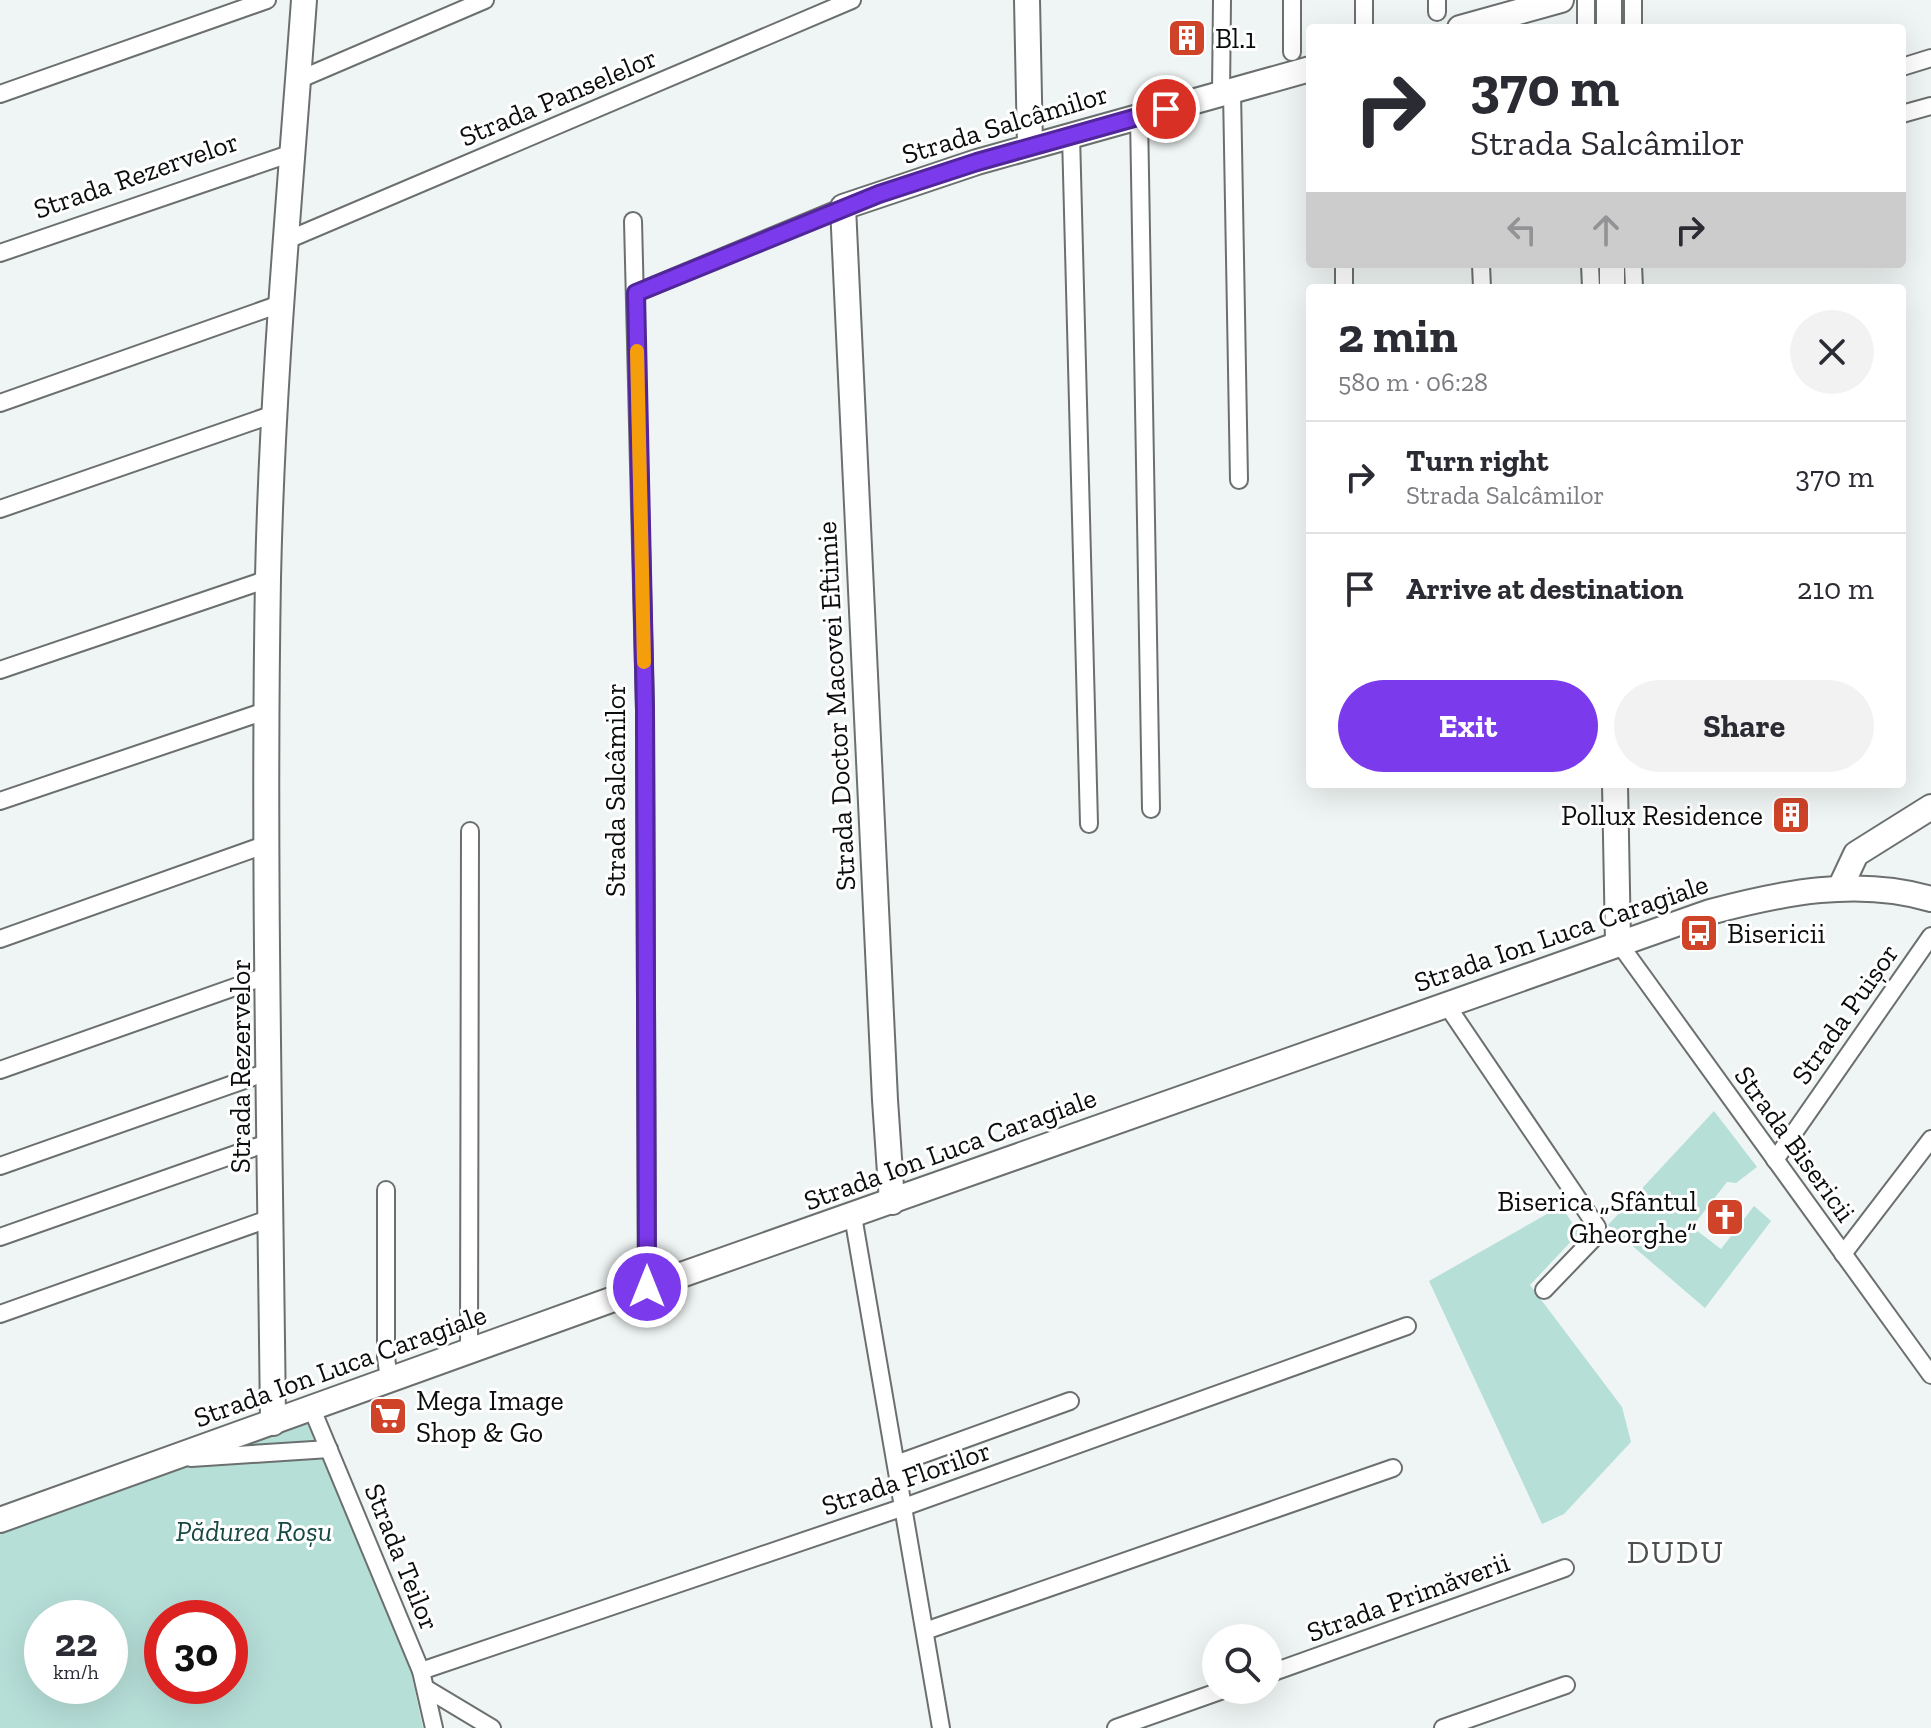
<!DOCTYPE html>
<html lang="en">
<head>
<meta charset="utf-8">
<style>
	body { margin:0; font-family:"Zilla Slab",serif; background:#f2f2f3; color:#2b2b33; height:100vh; display:flex; flex-direction:column; font-size:30px; white-space:nowrap }
	* { box-sizing:border-box; margin:0 }
	p { font-size:26px; color:#7c7c81 }
	.icon { flex:none; width:44px; height:44px; fill:none; stroke:currentColor; stroke-width:2; stroke-linecap:round; stroke-linejoin:round }
	.map { position:relative; flex:1; overflow:hidden }
	.side { position:absolute; left:1306px; top:284px; width:600px; height:504px; display:flex; flex-direction:column; background:#fff; border-radius:8px; box-shadow:0 8px 32px #0002 }
	.side>* { flex:none }
	.hud { position:absolute; left:1306px; top:24px; width:600px; height:244px; border-radius:8px; box-shadow:0 8px 32px #0002; background:#fff; color:#2b2b33; overflow:hidden }
	.fabs { position:absolute; left:1202px; top:1624px; display:grid; gap:16px }
	.fabs a { display:grid; place-items:center; width:80px; height:80px; border-radius:50%; background:#fff; box-shadow:0 8px 32px #0002; font-size:40px }
	.speed { position:absolute; left:24px; top:1600px; display:flex; gap:16px; font-size:40px; font-weight:700; text-align:center }
	.speed>* { display:grid; place-content:center; width:104px; height:104px; border-radius:50%; background:#fff; box-shadow:0 8px 32px #0002; line-height:1 }
	.speed small { font-size:20px; font-weight:400 }
	.speed .limit { border:12px solid #d22; background:#fff; color:#111 }
	.pin { position:absolute; display:grid; place-items:center; width:68px; height:68px; color:#fff; margin:-34px; border:4px solid #fff; border-radius:50%; box-shadow:0 2px 8px #0007 }
	.me { position:absolute; width:88px; margin:-44px; rotate:0deg; stroke-linejoin:round; filter:drop-shadow(0 0 6px #0008) }
	.turn { display:flex; align-items:center; gap:28px; height:168px; padding:0 32px; font-size:36px }
	.turn .icon { width:104px; height:104px; stroke-width:2.5 }
	.turn b { display:block; font-size:56px; line-height:68px }
	.lanes { display:flex; align-items:center; height:76px; padding:0 32px; background:#0003; justify-content:center; gap:40px; direction:ltr }
	.lanes .off { opacity:.35 }
	.round { display:grid; place-items:center; flex:none; width:84px; height:84px; border-radius:42px; background:#f2f2f3 }
	.summary { display:flex; align-items:center; justify-content:space-between; height:136px; padding:0 32px }
	h1 { font-size:48px; font-weight:700; line-height:60px }
	.cta { display:flex; gap:16px; margin-top:auto; padding:16px 32px }
	.cta a { flex:1; height:92px; border-radius:48px; background:#7c3aed; color:#fff; font-size:32px; font-weight:700; line-height:92px; text-align:center }
	.cta a+a { background:#f2f2f3; color:#2b2b33 }
	ul { padding:0; list-style:none }
	li { display:flex; align-items:center; gap:24px; height:112px; padding:0 32px; border-top:2px solid #e1e1e2 }
	li div { flex:1 }
	li b { display:block; font-size:30px }
	li em { font-style:normal }
	.map>svg:first-child { display:block }
	.green { fill:#b6dfd8; fill-rule:evenodd }
	.lines { fill:none; stroke-linecap:round; stroke-linejoin:round }
	.street-casing { stroke:#6b706f; stroke-width:20 }
	.secondary-casing { stroke:#6b706f; stroke-width:28 }
	.street { stroke:#fff; stroke-width:16 }
	.secondary { stroke:#fff; stroke-width:24 }
	.route-casing { stroke:#51269a; stroke-width:20 }
	.route { stroke:#7c3aed; stroke-width:14 }
	.slow { stroke:#f59e0b; stroke-width:14 }
	.labels { text-anchor:middle; dominant-baseline:central; stroke-width:6; stroke-linejoin:round; paint-order:stroke }
	.poi-label { font-size:28px; fill:#0b0d0c; stroke:#fff; text-anchor:start }
	.street-label { font-size:28px; fill:#0b0d0c; stroke:#fff }
	.park-label { font-size:28px; font-style:italic; fill:#174841; stroke:#fff }
	.quarter-label { font-size:32px; letter-spacing:2px; fill:#4b504f; stroke:#fff }
</style>
</head>
<body>
<div class="map">
<svg width="1931" height="1728" viewBox="0 0 1931 1728">
	<rect width="100%" height="100%" fill="#eff5f4"/>
	<g class="green">
		<path d="M 1714,1111 L 1757,1167 L 1736,1183 L 1727,1182 L 1692,1227 L 1721,1249 L 1754,1206 L 1771,1221 L 1705,1308 L 1608,1225 Z"/>
		<path d="M 1561,1206 L 1579,1233 L 1530,1285 L 1622,1407 L 1631,1442 L 1564,1514 L 1542,1524 L 1429,1281 Z"/>
		<path d="M 305,1418 L 409,1663 L 423,1728 L 0,1728 L 0,1526 ZM 42,1618 L 110,1618 L 110,1686 L 42,1686 ZM 162,1618 L 230,1618 L 230,1686 L 162,1686 Z"/>
	</g>
	<g class="lines">
		<g class="street-casing">
			<g id="street">
				<path d="M 1437,0 L 1437,12"/>
				<path d="M 1586,0 L 1586,28"/>
				<path d="M 1364,28 L 1364,0"/>
				<path d="M 1633,28 L 1633,0"/>
				<path d="M 1292,52 L 1292,0"/>
				<path d="M 1902,67 L 1931,58"/>
				<path d="M 298,80 L 485,0"/>
				<path d="M 1232,91 L 1239,480"/>
				<path d="M 0,94 L 267,0"/>
				<path d="M 1221,94 L 1222,0"/>
				<path d="M 1902,114 L 1931,106"/>
				<path d="M 1139,116 L 1151,809"/>
				<path d="M 1071,135 L 1089,824"/>
				<path d="M 633,221 L 645,710 L 647,1287"/>
				<path d="M 285,241 L 852,0"/>
				<path d="M 0,253 L 292,153"/>
				<path d="M 1344,264 L 1344,288"/>
				<path d="M 1481,264 L 1482,288"/>
				<path d="M 1590,264 L 1591,288"/>
				<path d="M 1633,264 L 1634,288"/>
				<path d="M 636,293 L 843,207"/>
				<path d="M 0,403 L 280,304"/>
				<path d="M 0,509 L 274,414"/>
				<path d="M 0,670 L 268,579"/>
				<path d="M 0,801 L 268,710"/>
				<path d="M 0,939 L 267,844"/>
				<path d="M 1618,942 L 1931,1375"/>
				<path d="M 1446,1004 L 1597,1227 L 1594,1238 L 1544,1290"/>
				<path d="M 0,1070 L 269,975"/>
				<path d="M 1775,1160 L 1931,936"/>
				<path d="M 0,1166 L 270,1071"/>
				<path d="M 386,1190 L 386,1357 L 389,1380"/>
				<path d="M 853,1216 L 941,1728"/>
				<path d="M 0,1237 L 270,1142"/>
				<path d="M 1843,1254 L 1931,1139"/>
				<path d="M 0,1314 L 271,1218"/>
				<path d="M 469,1351 L 470,831"/>
				<path d="M 312,1409 L 421,1671 L 434,1728"/>
				<path d="M 191,1458 L 329,1449"/>
				<path d="M 896,1464 L 1070,1401"/>
				<path d="M 925,1631 L 1393,1468"/>
				<path d="M 421,1671 L 904,1507 L 1407,1326"/>
				<path d="M 1268,1674 L 1565,1568"/>
				<path d="M 427,1689 L 492,1728"/>
				<path d="M 1116,1728 L 1223,1690"/>
				<path d="M 1443,1728 L 1566,1685"/>
			</g>
		</g>
		<g class="secondary-casing">
			<g id="secondary">
				<path d="M 1027,0 L 1030,146"/>
				<path d="M 1609,0 L 1609,28"/>
				<path d="M 1460,28 L 1561,0"/>
				<path d="M 1612,264 L 1612,288"/>
				<path d="M 1615,784 L 1618,942"/>
				<path d="M 1840,888 L 1856,854 L 1931,807"/>
				<path d="M 892,1202 L 885,1100 L 843,207 L 977,162 L 1310,69"/>
				<path d="M 273,1423 C 270,1141 263,860 268,578 C 272,385 290,193 304,0"/>
				<path d="M 0,1520 L 647,1287 L 1710,912 C 1781,893 1858,877 1931,899"/>
			</g>
		</g>
		<use href="#street" class="street"/>
		<use href="#secondary" class="secondary"/>
	</g>
	<g class="lines">
		<g class="route-casing">
			<path id="route" d="M 647,1287 L 645,710 L 636,293 L 879,194 L 977,162 L 1166,109"/>
		</g>
		<use href="#route" class="route"/>
		<path class="slow" d="M 637,351 L 644,662"/>
	</g>
	<defs>
		<g id="building-square" transform="scale(2)"><rect x="-9" y="-9" width="18" height="18" rx="4" fill="#cf4429" stroke="#fff"/><path d="M-4-6H4V6H1V3H-1V6H-4ZM-2.5-4.3h1.7v1.8h-1.7ZM.8-4.3h1.7v1.8H.8ZM-2.5-1h1.7V.8h-1.7ZM.8-1h1.7V.8H.8Z" fill="#fff"/></g>
		<g id="bus-square" transform="scale(2)"><rect x="-9" y="-9" width="18" height="18" rx="4" fill="#cf4429" stroke="#fff"/><path d="M-5-6H5V4H4V6H2V4H-2V6H-4V4H-5ZM-3.5-4V0h7V-4ZM-3.5 1.2v1.5H-2V1.2ZM2 1.2v1.5H3.5V1.2Z" fill="#fff"/></g>
		<g id="church-square" transform="scale(2)"><rect x="-9" y="-9" width="18" height="18" rx="4" fill="#cf4429" stroke="#fff"/><path d="M-1.2-6h2.4v3.5h3.3v2.4h-3.3V6h-2.4V-.1h-3.3v-2.4h3.3Z" fill="#fff"/></g>
		<g id="supermarket-square" transform="scale(2)"><rect x="-9" y="-9" width="18" height="18" rx="4" fill="#cf4429" stroke="#fff"/><path d="M-6-5.5h2.5l.6 2H6L4.5 2H-2.5L-4.4-4H-6ZM-1.5 3.2a1.3 1.3 0 1 0 .1 0ZM3 3.2a1.3 1.3 0 1 0 .1 0Z" fill="#fff"/></g>
	</defs>
	<g fill-rule="evenodd">
		<use href="#building-square" x="1187" y="38"/>
		<use href="#building-square" x="1791" y="815"/>
		<use href="#bus-square" x="1699" y="933"/>
		<use href="#church-square" x="1725" y="1217"/>
		<use href="#supermarket-square" x="388" y="1416"/>
	</g>
	<g class="labels">
		<g class="poi-label">
			<text x="1215" y="38">Bl.1</text>
			<text x="1763" y="815" text-anchor="end">Pollux Residence</text>
			<text x="1727" y="933">Bisericii</text>
			<text x="1697" y="1201" text-anchor="end">Biserica „Sfântul<tspan x="1697" dy="32">Gheorghe”</tspan></text>
			<text x="416" y="1400">Mega Image<tspan x="416" dy="32">Shop &amp; Go</tspan></text>
		</g>
		<g class="street-label">
			<text transform="translate(558 97) rotate(-23)">Strada Panselelor</text>
			<text transform="translate(1005 124) rotate(-17)">Strada Salcâmilor</text>
			<text transform="translate(136 175) rotate(-19)">Strada Rezervelor</text>
			<text transform="translate(836 706) rotate(-93)">Strada Doctor Macovei Eftimie</text>
			<text transform="translate(615 790) rotate(-90)">Strada Salcâmilor</text>
			<text transform="translate(1561 933) rotate(-19)">Strada Ion Luca Caragiale</text>
			<text transform="translate(1845 1014) rotate(-55)">Strada Puișor</text>
			<text transform="translate(240 1066) rotate(-90)">Strada Rezervelor</text>
			<text transform="translate(1795 1144) rotate(54)">Strada Bisericii</text>
			<text transform="translate(950 1149) rotate(-20)">Strada Ion Luca Caragiale</text>
			<text transform="translate(340 1366) rotate(-20)">Strada Ion Luca Caragiale</text>
			<text transform="translate(906 1478) rotate(-19)">Strada Florilor</text>
			<text transform="translate(402 1557) rotate(68)">Strada Teilor</text>
			<text transform="translate(1408 1597) rotate(-20)">Strada Primăverii</text>
		</g>
		<g class="park-label">
			<text x="254" y="1531">Pădurea Roșu</text>
		</g>
		<g class="quarter-label">
			<text x="1676" y="1552">DUDU</text>
		</g>
	</g>
</svg>
<div class="fabs">
<a><svg class="icon" aria-label="search" viewBox="0 0 24 24"><circle cx="10" cy="10" r="6"/><path d="M15 15l6 6"/></svg></a>
</div>
<div class="speed"><div>22<small>km/h</small></div><div class="limit">30</div></div>
<div class="pin" style="left:1166px;top:109px;background:#d93025"><svg class="icon" aria-label="arrive" viewBox="0 0 24 24"><path d="M6 21V4h12l-3 4 3 4H6"/></svg></div>
<svg class="me" style="left:647px;top:1287px" viewBox="-20 -20 40 40"><circle r="17" fill="#7c3aed" stroke="#fff" stroke-width="3"/><path d="M0-11L8 9 0 5-8 9z" fill="#fff"/></svg>
<div class="hud">
<div class="turn"><svg class="icon" aria-label="right" viewBox="0 0 24 24"><path d="M7 20v-9h11M14 6l5 5-5 5"/></svg><div><b>370 m</b>Strada Salcâmilor</div></div>
<div class="lanes"><svg class="icon off" aria-label="left" viewBox="0 0 24 24"><path d="M17 20v-9H6M10 6l-5 5 5 5"/></svg><svg class="icon off" aria-label="ahead" viewBox="0 0 24 24"><path d="M12 20V5M6 11l6-6 6 6"/></svg><svg class="icon" aria-label="right" viewBox="0 0 24 24"><path d="M7 20v-9h11M14 6l5 5-5 5"/></svg></div>
</div>
<section class="side">
<div class="summary"><div><h1>2 min</h1><p>580 m · 06:28</p></div><a class="round"><svg class="icon" aria-label="close" viewBox="0 0 24 24"><path d="M6 6l12 12M18 6L6 18"/></svg></a></div>
<ul>
<li><svg class="icon" aria-label="right" viewBox="0 0 24 24"><path d="M7 20v-9h11M14 6l5 5-5 5"/></svg><div><b>Turn right</b><p>Strada Salcâmilor</p></div><em>370 m</em></li>
<li><svg class="icon" aria-label="arrive" viewBox="0 0 24 24"><path d="M6 21V4h12l-3 4 3 4H6"/></svg><div><b>Arrive at destination</b></div><em>210 m</em></li>
</ul>
<div class="cta"><a>Exit</a><a>Share</a></div>
</section>
</div>
</body>
</html>
